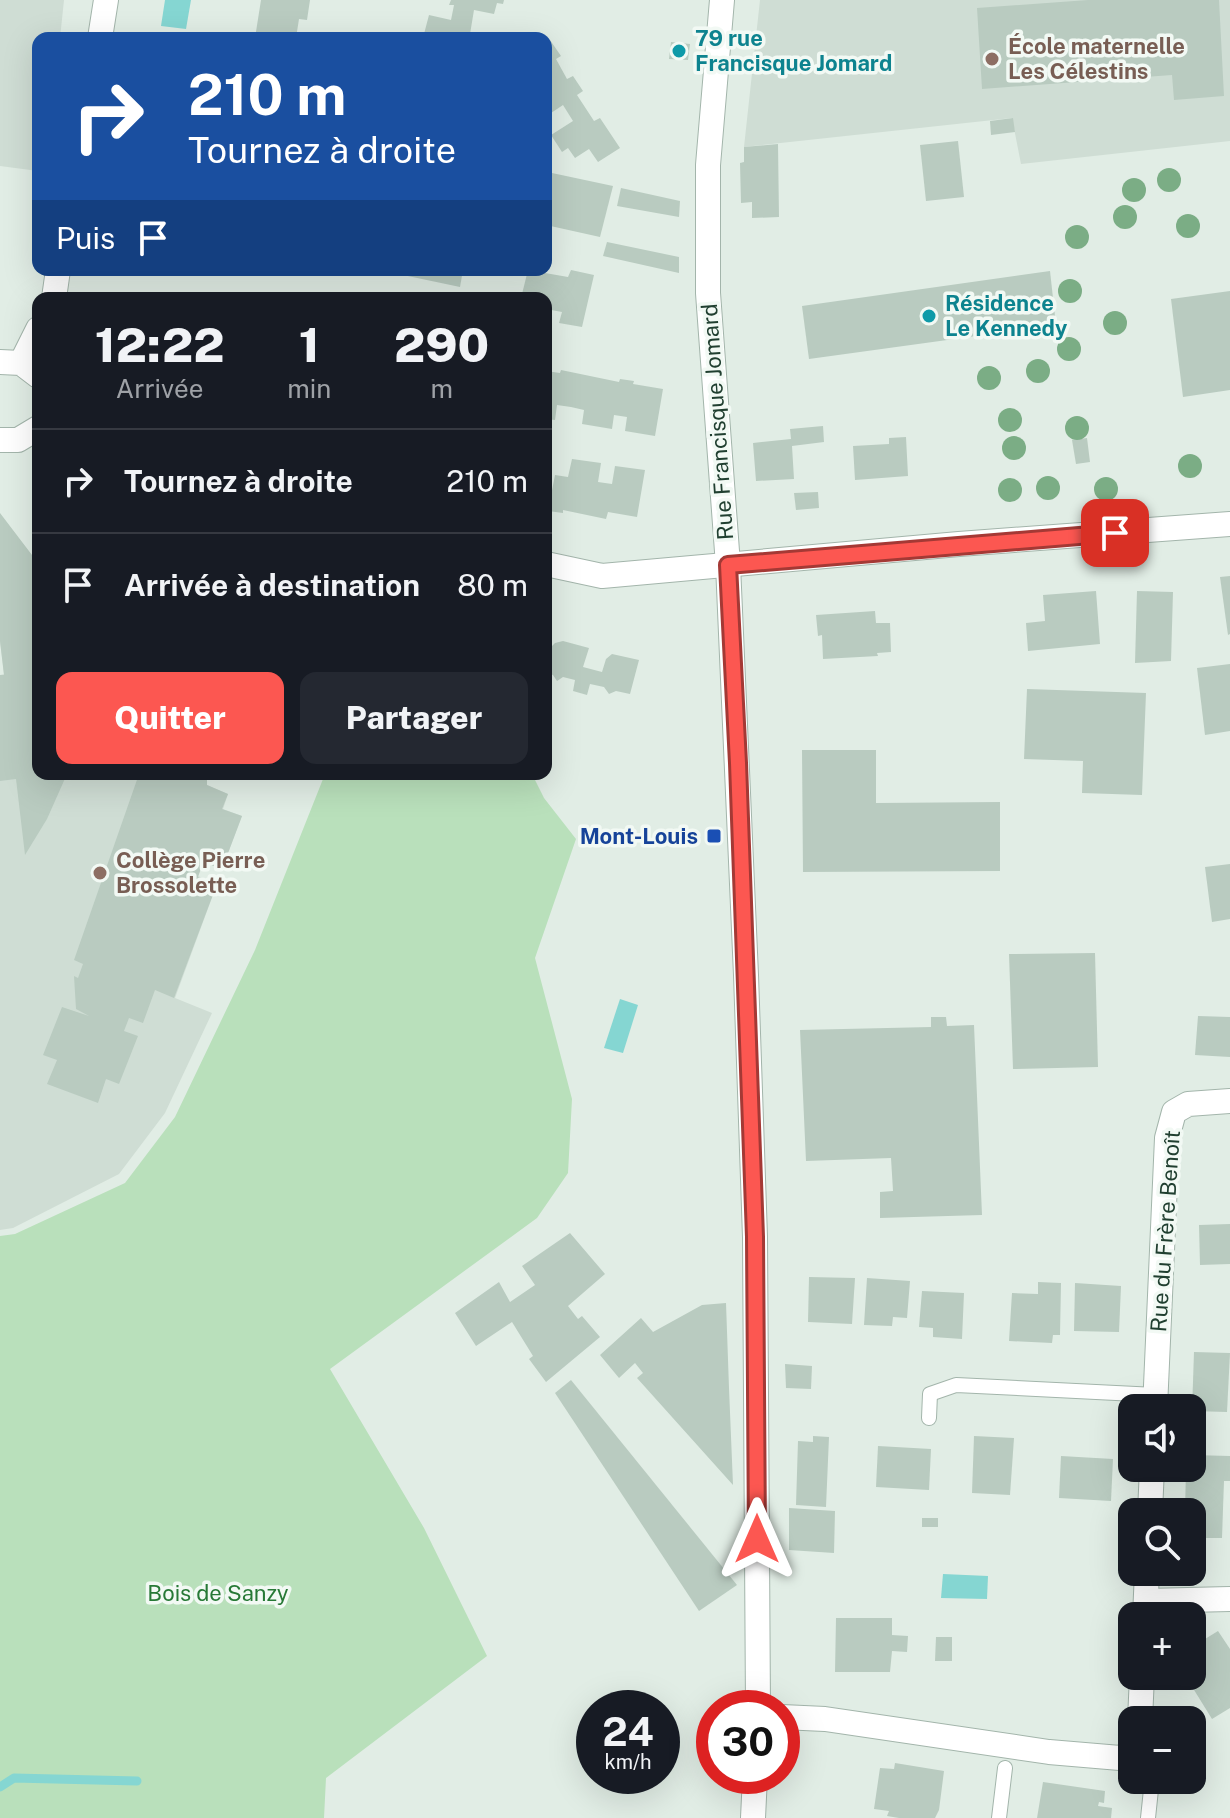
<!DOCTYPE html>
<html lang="fr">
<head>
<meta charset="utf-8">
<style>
	body { margin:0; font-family:"Public Sans",sans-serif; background:#242831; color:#f1f3f6; height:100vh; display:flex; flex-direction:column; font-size:30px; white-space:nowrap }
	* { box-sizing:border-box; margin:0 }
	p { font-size:26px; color:#9ea1a6 }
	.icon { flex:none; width:44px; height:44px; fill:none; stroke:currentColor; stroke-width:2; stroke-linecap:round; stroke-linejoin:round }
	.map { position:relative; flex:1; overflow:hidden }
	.details { position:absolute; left:32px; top:292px; width:520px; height:488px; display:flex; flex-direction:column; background:#171b24; border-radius:16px; box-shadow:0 8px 32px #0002 }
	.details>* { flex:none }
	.top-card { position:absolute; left:32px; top:32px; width:520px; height:244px; border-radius:16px; box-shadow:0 8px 32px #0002; background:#1a4fa0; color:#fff; overflow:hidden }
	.tools { position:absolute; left:1118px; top:1394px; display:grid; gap:16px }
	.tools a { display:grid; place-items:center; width:88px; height:88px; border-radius:16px; background:#171b24; box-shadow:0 8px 32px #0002; font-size:40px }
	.speed { position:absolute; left:576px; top:1690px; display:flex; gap:16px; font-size:40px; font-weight:700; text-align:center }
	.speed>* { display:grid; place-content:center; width:104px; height:104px; border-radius:50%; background:#171b24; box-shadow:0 8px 32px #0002; line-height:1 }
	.speed small { font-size:20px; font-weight:400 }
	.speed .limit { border:12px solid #d22; background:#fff; color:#111 }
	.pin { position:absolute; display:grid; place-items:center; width:68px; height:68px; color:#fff; margin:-34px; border-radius:16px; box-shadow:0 4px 12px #0006 }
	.me { position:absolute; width:88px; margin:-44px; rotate:0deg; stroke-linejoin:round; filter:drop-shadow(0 0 6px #0008) }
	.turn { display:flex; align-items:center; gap:28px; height:168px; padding:0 24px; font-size:36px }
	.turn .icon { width:104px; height:104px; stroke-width:2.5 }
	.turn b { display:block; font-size:56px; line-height:68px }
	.then { display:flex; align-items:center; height:76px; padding:0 24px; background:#0003; gap:16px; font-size:30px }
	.eta { display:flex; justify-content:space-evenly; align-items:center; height:136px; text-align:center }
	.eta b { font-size:48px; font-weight:800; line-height:56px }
	.action { display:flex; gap:16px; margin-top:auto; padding:16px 24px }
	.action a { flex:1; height:92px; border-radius:16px; background:#fc5751; color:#fff; font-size:32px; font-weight:800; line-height:92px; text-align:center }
	.action a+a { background:#242831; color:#f1f3f6 }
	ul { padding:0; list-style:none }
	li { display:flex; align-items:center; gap:24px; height:104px; padding:0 24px; border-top:2px solid #363941 }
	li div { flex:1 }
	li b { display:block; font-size:30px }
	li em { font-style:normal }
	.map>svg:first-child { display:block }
	.built { fill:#cfddd4 }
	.green { fill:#b9e0bb }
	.water { fill:#85d6d2 }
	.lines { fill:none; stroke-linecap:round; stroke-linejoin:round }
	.stream { stroke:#85d6d2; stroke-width:9 }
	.building { fill:#b9cbc0 }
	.lane-casing { stroke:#a3b5ab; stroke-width:16 }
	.street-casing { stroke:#a3b5ab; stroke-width:26 }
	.lane { stroke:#fff; stroke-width:14 }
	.street { stroke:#fff; stroke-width:24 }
	.tree { fill:#7bad85 }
	.route-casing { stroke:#a43935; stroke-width:20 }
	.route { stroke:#fc5751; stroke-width:14 }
	.culture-dot { fill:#0f9aa8; stroke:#f2f9f4; stroke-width:3 }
	.education-dot { fill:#8d6e63; stroke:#f2f9f4; stroke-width:3 }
	.transit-dot { fill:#1a4fb4; stroke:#f2f9f4; stroke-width:3 }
	.labels { text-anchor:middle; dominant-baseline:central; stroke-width:7; stroke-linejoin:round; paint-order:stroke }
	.culture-label { font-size:22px; font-weight:bold; fill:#0d838f; stroke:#f2f9f4; text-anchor:start }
	.education-label { font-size:22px; font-weight:bold; fill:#785e54; stroke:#f2f9f4; text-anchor:start }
	.street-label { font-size:22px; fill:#203f30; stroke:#f2f9f4 }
	.transit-label { font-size:22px; font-weight:bold; fill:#164399; stroke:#f2f9f4; text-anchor:end }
	.park-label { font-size:22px; fill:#277936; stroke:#f2f9f4 }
</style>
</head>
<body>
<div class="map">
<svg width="1230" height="1818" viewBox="0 0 1230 1818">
	<rect width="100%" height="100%" fill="#e1ede5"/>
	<g class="built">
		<path d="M 0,0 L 64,0 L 60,38 L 38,38 L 38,171 L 0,166 Z"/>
		<path d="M 760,0 L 1230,0 L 1230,141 L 1021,164 L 1012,118 L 744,147 Z"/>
		<path d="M 0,514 L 38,563 L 38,774 L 207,774 L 207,785 L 228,794 L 223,809 L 242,816 L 222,869 L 204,862 L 198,876 L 217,884 L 175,998 L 212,1013 L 165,1113 L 119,1174 L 13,1228 L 0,1230 L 0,675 L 4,674 L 0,641 Z"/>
	</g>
	<path class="green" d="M 325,774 L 532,774 L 544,798 L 576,839 L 535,958 L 572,1099 L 568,1173 L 537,1218 L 330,1369 L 424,1528 L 487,1656 L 326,1778 L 324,1818 L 0,1818 L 0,1236 L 15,1234 L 125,1183 L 175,1117 L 255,950 Z"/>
	<g class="water">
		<path d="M 165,0 L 191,0 L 186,29 L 161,26 Z"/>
		<path d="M 620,999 L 638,1005 L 623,1053 L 604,1048 Z"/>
		<path d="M 943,1574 L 988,1576 L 987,1599 L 941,1598 Z"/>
	</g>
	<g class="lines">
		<path class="stream" d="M 0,1787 L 14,1778 L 137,1781"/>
	</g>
	<g class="building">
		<path d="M 261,0 L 310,0 L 307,20 L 299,19 L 296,38 L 255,38 Z"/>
		<path d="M 451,0 L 504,0 L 503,4 L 497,3 L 494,14 L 474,10 L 470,34 L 479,38 L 431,38 L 424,34 L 429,15 L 451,20 L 454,5 L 449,5 Z"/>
		<path d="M 1088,0 L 1219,0 L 1224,96 L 1174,100 L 1172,75 L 982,89 L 977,8 Z"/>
		<path d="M 550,40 L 561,56 L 556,59 L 567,79 L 573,76 L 583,91 L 577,95 L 594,121 L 600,118 L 620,148 L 598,162 L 589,149 L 575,158 L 568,148 L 562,152 L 551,135 L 573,121 L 563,105 L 548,115 L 546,112 L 546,43 Z"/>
		<path d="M 671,42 L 690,44 L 688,60 L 669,59 Z"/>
		<path d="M 1013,118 L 1015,132 L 991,135 L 990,121 Z"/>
		<path d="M 958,141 L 964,197 L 926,201 L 920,145 Z"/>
		<path d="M 778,144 L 779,217 L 752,218 L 752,202 L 741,203 L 740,163 L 744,162 L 744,147 Z"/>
		<path d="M 552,173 L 613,186 L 600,237 L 546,225 L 546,201 Z"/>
		<path d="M 621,188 L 680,201 L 679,217 L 617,206 Z"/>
		<path d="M 607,242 L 679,257 L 679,273 L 603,256 Z"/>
		<path d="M 404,270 L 463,270 L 460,287 L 403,275 Z"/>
		<path d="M 528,270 L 568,277 L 571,270 L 594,275 L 582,327 L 559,323 L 562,312 L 546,309 L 546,298 L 521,298 Z"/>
		<path d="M 1050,271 L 1056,325 L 809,359 L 802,306 Z"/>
		<path d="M 1230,291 L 1230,390 L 1183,397 L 1171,299 Z"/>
		<path d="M 561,370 L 619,382 L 620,379 L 634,381 L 633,384 L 663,389 L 655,436 L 625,431 L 627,417 L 614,415 L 612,429 L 582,424 L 584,410 L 571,407 L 557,405 L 555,420 L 546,419 L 546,371 L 560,373 Z"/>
		<path d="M 823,426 L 824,442 L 792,446 L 794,479 L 756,481 L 753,443 L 791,439 L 790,429 Z"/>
		<path d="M 906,437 L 908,476 L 855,480 L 853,446 L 889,444 L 889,438 Z"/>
		<path d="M 1087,438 L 1090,462 L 1076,464 L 1072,440 Z"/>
		<path d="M 572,459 L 601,463 L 598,482 L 612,484 L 615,466 L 645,470 L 637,517 L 608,512 L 606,519 L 563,510 L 563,513 L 548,511 L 555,475 L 568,477 Z"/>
		<path d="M 818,492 L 819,508 L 796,510 L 794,493 Z"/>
		<path d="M 0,513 L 38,563 L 38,774 L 67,774 L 47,819 L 25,855 L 16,779 L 0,781 L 0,675 L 4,675 L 0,641 Z"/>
		<path d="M 1230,576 L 1230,634 L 1228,635 L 1220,577 Z"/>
		<path d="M 1096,591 L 1100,644 L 1028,651 L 1026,623 L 1045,621 L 1043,595 Z"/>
		<path d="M 1137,591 L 1173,592 L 1171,661 L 1135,663 Z"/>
		<path d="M 875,611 L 876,623 L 890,623 L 891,652 L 877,653 L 878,656 L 823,659 L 822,635 L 818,636 L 816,615 Z"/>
		<path d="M 563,641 L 589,648 L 583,667 L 602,672 L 606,659 L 612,654 L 639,660 L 630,694 L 616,691 L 609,694 L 604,687 L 590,684 L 587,695 L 573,691 L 575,680 L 563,677 L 557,681 L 553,675 L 546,673 L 550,648 L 555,643 Z"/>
		<path d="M 1230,664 L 1230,731 L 1205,735 L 1197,668 Z"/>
		<path d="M 1027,689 L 1146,693 L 1142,795 L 1082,793 L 1083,761 L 1024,759 Z"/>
		<path d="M 802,750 L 876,750 L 876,803 L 1000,802 L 1000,871 L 803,872 Z"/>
		<path d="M 139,774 L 207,774 L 207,785 L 228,794 L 222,809 L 242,816 L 222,869 L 203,862 L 198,877 L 217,884 L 174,998 L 155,990 L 143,1023 L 129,1018 L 124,1031 L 138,1036 L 119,1084 L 106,1079 L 98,1103 L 47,1084 L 57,1060 L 43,1055 L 62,1007 L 89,1016 L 76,1009 L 74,976 L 78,978 L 83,964 L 74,960 Z"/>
		<path d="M 1230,864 L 1230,919 L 1212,922 L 1205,867 Z"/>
		<path d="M 1095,953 L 1098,1067 L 1013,1069 L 1009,954 Z"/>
		<path d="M 1198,1016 L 1230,1017 L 1230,1057 L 1195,1055 Z"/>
		<path d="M 931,1017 L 946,1017 L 947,1026 L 974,1025 L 982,1215 L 880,1218 L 880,1192 L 893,1191 L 891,1158 L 806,1161 L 800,1030 L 931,1027 Z"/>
		<path d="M 1230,1224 L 1230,1264 L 1200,1265 L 1199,1225 Z"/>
		<path d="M 570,1233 L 605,1274 L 568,1306 L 578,1319 L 582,1316 L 600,1337 L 546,1382 L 529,1359 L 533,1356 L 512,1322 L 476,1346 L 455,1313 L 499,1282 L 510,1302 L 535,1285 L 522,1266 Z"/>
		<path d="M 809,1277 L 855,1278 L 852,1324 L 808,1322 Z"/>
		<path d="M 867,1278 L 910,1281 L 907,1318 L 893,1317 L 892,1326 L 864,1325 Z"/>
		<path d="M 1038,1282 L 1061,1283 L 1060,1335 L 1053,1335 L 1052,1343 L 1009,1341 L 1012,1293 L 1038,1294 Z"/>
		<path d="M 1075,1283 L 1121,1286 L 1119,1332 L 1074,1331 Z"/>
		<path d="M 922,1291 L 964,1293 L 962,1339 L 933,1337 L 933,1328 L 919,1327 Z"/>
		<path d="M 726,1303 L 729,1388 L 733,1485 L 637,1378 L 643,1373 L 635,1363 L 619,1378 L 600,1355 L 641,1318 L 653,1332 L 702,1305 Z"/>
		<path d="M 1194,1352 L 1230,1353 L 1227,1412 L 1192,1411 Z"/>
		<path d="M 785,1364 L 812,1366 L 811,1389 L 786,1388 Z"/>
		<path d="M 571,1380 L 737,1585 L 699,1611 L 555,1393 Z"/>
		<path d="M 813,1436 L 829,1437 L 826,1507 L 796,1505 L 798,1441 L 813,1442 Z"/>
		<path d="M 974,1436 L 1014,1438 L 1010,1495 L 972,1493 Z"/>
		<path d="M 878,1446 L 931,1449 L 929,1490 L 876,1487 Z"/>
		<path d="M 1192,1455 L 1230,1456 L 1230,1481 L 1224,1481 L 1222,1538 L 1192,1538 L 1192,1512 L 1185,1512 L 1186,1468 L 1192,1468 Z"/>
		<path d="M 1061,1456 L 1113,1459 L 1111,1501 L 1059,1498 Z"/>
		<path d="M 789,1508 L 835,1511 L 834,1553 L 789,1550 Z"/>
		<rect x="922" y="1518" width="16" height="9"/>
		<path d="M 836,1618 L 892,1618 L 892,1635 L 908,1636 L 907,1652 L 892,1651 L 890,1672 L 835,1672 Z"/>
		<path d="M 1218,1631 L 1230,1649 L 1230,1708 L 1212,1719 L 1191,1685 L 1198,1681 L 1192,1671 L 1192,1647 Z"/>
		<path d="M 936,1637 L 952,1637 L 952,1661 L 935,1661 Z"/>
		<path d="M 895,1763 L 944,1771 L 939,1810 L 935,1818 L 899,1818 L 887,1816 L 889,1811 L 874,1809 L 880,1768 L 894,1769 Z"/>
		<path d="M 1043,1782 L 1105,1791 L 1104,1803 L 1099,1802 L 1098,1806 L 1112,1808 L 1111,1818 L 1037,1818 Z"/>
	</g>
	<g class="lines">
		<g class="lane-casing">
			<g id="lane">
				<path d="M 929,1418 L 930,1394 L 956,1385 L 1156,1395"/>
				<path d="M 999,1818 L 1005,1768"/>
				<path d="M 1148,1818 L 1152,1780"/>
			</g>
		</g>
		<g class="street-casing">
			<g id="street">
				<path d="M 722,0 L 708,165 L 708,293 L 728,565 L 746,975 L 755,1237 L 758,1708"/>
				<path d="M 100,38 L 106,0"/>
				<path d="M 54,298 L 58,270"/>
				<path d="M 0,362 L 21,363 L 38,376"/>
				<path d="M 21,363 L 38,329"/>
				<path d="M 0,440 L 18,440 L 38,428"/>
				<path d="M 546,564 L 602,576 L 959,544 L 1230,524"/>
				<path d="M 1155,1408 L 1167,1138 L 1174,1112 L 1188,1104 L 1230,1101"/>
				<path d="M 1150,1512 L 1152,1468"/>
				<path d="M 1146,1601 L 1230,1599"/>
				<path d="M 1145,1616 L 1147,1572"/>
				<path d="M 782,1717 L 825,1719 L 1049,1752 L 1120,1758 L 1132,1752"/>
				<path d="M 1140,1720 L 1142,1676"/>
				<path d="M 753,1818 L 755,1776"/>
			</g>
		</g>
		<use href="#lane" class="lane"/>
		<use href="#street" class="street"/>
	</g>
	<g class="tree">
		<circle cx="1169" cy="180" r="12"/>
		<circle cx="1134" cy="190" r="12"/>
		<circle cx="1125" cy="217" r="12"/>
		<circle cx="1188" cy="226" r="12"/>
		<circle cx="1077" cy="237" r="12"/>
		<circle cx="1070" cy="291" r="12"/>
		<circle cx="1115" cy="323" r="12"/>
		<circle cx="1069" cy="349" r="12"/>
		<circle cx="1038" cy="371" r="12"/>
		<circle cx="989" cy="378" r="12"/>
		<circle cx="1010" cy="420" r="12"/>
		<circle cx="1077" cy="428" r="12"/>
		<circle cx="1014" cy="448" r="12"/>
		<circle cx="1190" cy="466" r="12"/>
		<circle cx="1048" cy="488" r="12"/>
		<circle cx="1106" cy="489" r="12"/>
		<circle cx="1010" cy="490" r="12"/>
	</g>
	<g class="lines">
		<g class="route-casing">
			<path id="route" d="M 757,1539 L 755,1237 L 738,763 L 728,565 L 1115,533"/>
		</g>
		<use href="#route" class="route"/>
	</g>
	<g class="culture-dot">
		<circle cx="679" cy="51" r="8"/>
		<circle cx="929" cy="316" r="8"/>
	</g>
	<g class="education-dot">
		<circle cx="992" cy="59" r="8"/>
		<circle cx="100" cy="873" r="8"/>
	</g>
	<rect class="transit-dot" x="706" y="828" width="16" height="16" rx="4"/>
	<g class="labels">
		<g class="culture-label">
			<text x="695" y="38">79 rue<tspan x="695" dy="25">Francisque Jomard</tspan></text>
			<text x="945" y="303">Résidence<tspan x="945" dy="25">Le Kennedy</tspan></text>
		</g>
		<g class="education-label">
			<text x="1008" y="46">École maternelle<tspan x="1008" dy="25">Les Célestins</tspan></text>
			<text x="116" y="860">Collège Pierre<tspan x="116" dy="25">Brossolette</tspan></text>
		</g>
		<g class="street-label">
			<text transform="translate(717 422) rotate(-94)">Rue Francisque Jomard</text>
			<text transform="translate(1165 1231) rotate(-86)">Rue du Frère Benoît</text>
		</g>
		<g class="transit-label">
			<text x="698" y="836">Mont-Louis</text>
		</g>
		<g class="park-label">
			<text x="218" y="1593">Bois de Sanzy</text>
		</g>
	</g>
</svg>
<div class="tools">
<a><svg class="icon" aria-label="sound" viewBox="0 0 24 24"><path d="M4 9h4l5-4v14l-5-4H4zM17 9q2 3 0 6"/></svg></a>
<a><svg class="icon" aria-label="search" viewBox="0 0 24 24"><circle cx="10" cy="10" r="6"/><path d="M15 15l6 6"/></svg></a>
<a>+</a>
<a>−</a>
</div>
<div class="speed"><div>24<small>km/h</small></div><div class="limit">30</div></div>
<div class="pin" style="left:1115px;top:533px;background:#d93025"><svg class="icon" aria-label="arrive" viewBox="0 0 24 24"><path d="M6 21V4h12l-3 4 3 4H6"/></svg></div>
<svg class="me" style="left:757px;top:1539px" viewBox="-20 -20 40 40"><path d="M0-17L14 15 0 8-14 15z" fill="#fc5751" stroke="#fff" stroke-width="4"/></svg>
<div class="top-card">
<div class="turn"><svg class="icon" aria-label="right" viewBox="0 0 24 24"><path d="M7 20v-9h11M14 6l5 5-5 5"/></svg><div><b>210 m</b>Tournez à droite</div></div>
<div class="then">Puis<svg class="icon" aria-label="arrive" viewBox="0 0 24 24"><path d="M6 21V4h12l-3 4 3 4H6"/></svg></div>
</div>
<section class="details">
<div class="eta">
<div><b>12:22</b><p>Arrivée</p></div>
<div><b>1</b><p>min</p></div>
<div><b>290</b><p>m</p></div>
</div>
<ul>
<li><svg class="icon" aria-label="right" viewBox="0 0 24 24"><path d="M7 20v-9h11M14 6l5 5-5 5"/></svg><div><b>Tournez à droite</b></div><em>210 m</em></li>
<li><svg class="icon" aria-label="arrive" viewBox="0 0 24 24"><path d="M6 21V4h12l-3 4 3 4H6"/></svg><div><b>Arrivée à destination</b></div><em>80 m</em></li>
</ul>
<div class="action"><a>Quitter</a><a>Partager</a></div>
</section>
</div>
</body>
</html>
